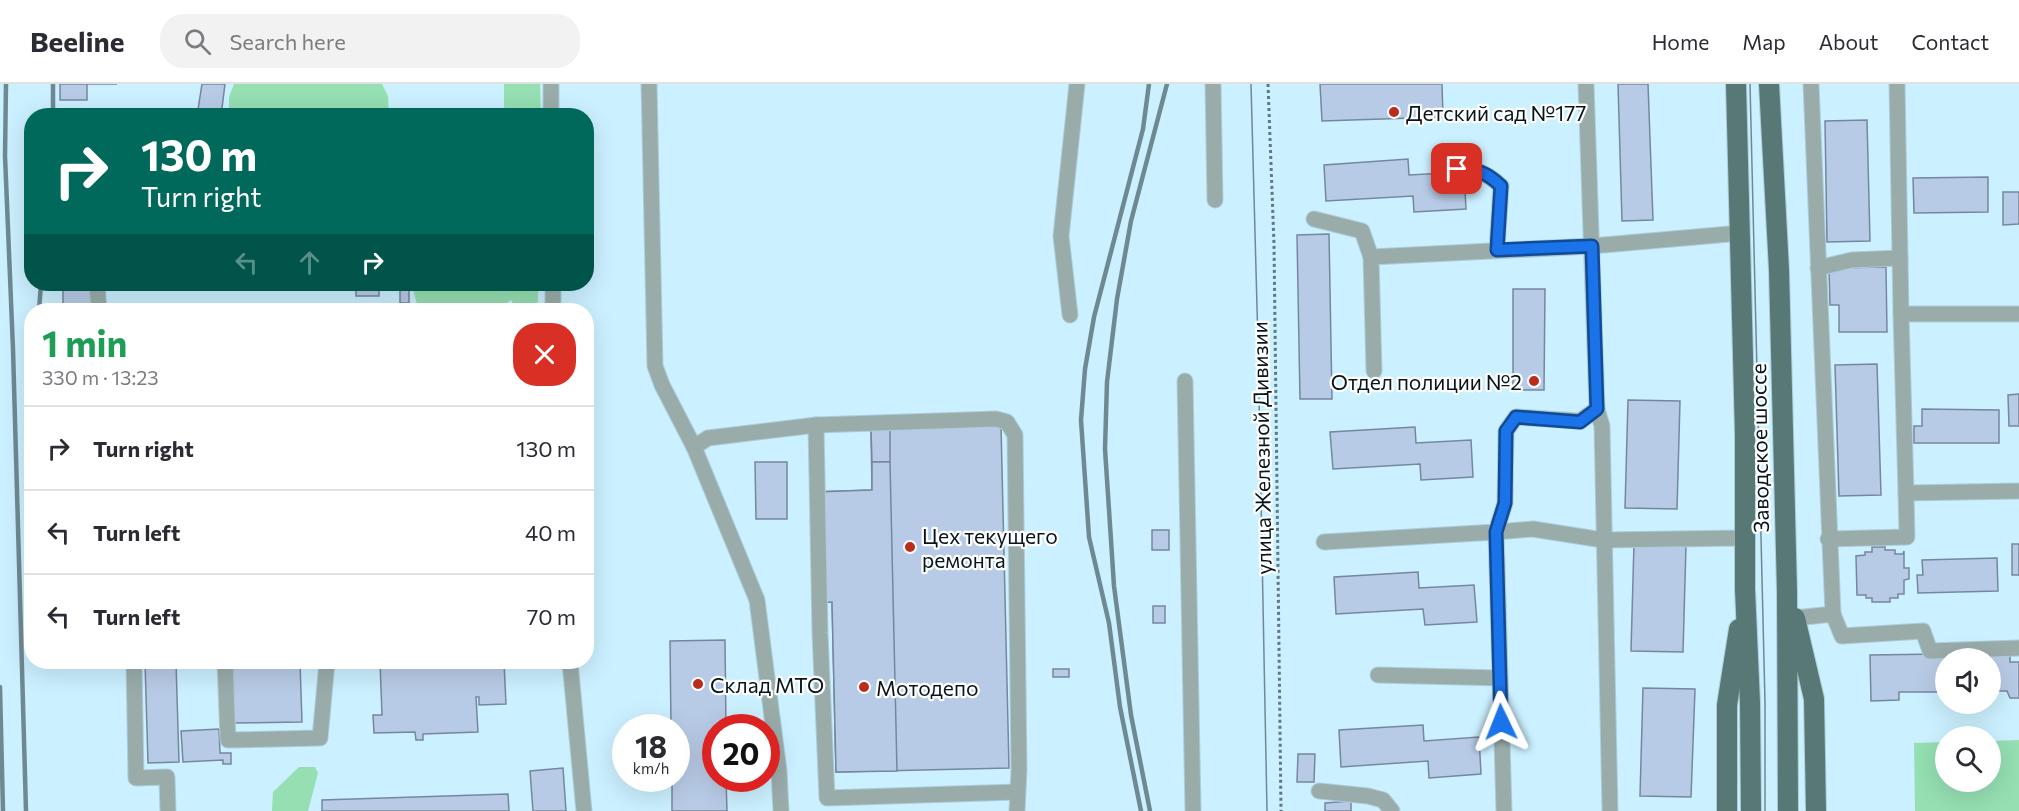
<!DOCTYPE html>
<html lang="en">
<head>
<meta charset="utf-8">
<style>
	body { margin:0; font-family:Commissioner,sans-serif; background:#f2f2f3; color:#2b2b33; height:100vh; display:flex; flex-direction:column; font-size:22px; white-space:nowrap }
	* { box-sizing:border-box; margin:0 }
	p { font-size:20px; color:#7c7c81 }
	.icon { flex:none; width:33px; height:33px; fill:none; stroke:currentColor; stroke-width:2; stroke-linecap:round; stroke-linejoin:round }
	.map { position:relative; flex:1; overflow:hidden }
	.sheet { position:absolute; left:24px; top:219px; width:570px; height:366px; display:flex; flex-direction:column; background:#fff; border-radius:24px; box-shadow:0 6px 24px #0002 }
	.sheet>* { flex:none }
	.banner { position:absolute; left:24px; top:24px; width:570px; height:183px; border-radius:24px; box-shadow:0 6px 24px #0002; background:#00695c; color:#fff; overflow:hidden }
	.tools { position:absolute; left:1935px; top:564px; display:grid; gap:12px }
	.tools a { display:grid; place-items:center; width:66px; height:66px; border-radius:50%; background:#fff; box-shadow:0 6px 24px #0002; font-size:30px }
	.speed { position:absolute; left:612px; top:630px; display:flex; gap:12px; font-size:30px; font-weight:700; text-align:center }
	.speed>* { display:grid; place-content:center; width:78px; height:78px; border-radius:50%; background:#fff; box-shadow:0 6px 24px #0002; line-height:1 }
	.speed small { font-size:15px; font-weight:400 }
	.speed .limit { border:9px solid #d22; background:#fff; color:#111 }
	.pin { position:absolute; display:grid; place-items:center; width:51px; height:51px; color:#fff; margin:-26px; border-radius:12px; box-shadow:0 3px 9px #0006 }
	.me { position:absolute; width:66px; margin:-33px; rotate:358deg; stroke-linejoin:round; filter:drop-shadow(0 0 4px #0008) }
	.turn { display:flex; align-items:center; gap:21px; height:126px; padding:0 18px; font-size:27px }
	.turn .icon { width:78px; height:78px; stroke-width:2.5 }
	.turn b { display:block; font-size:42px; line-height:51px }
	.lanes { display:flex; align-items:center; height:57px; padding:0 18px; background:#0003; justify-content:center; gap:30px; direction:ltr }
	.lanes .off { opacity:.35 }
	.round { display:grid; place-items:center; flex:none; width:63px; height:63px; border-radius:24px; background:#f2f2f3 }
	.headline { display:flex; align-items:center; justify-content:space-between; height:102px; padding:0 18px }
	h1 { font-size:36px; font-weight:700; line-height:45px; color:#1e9e55 }
	ul { padding:0; list-style:none }
	li { display:flex; align-items:center; gap:18px; height:84px; padding:0 18px; border-top:2px solid #e1e1e2 }
	li div { flex:1 }
	li b { display:block; font-size:22px }
	li em { font-style:normal }
	header { display:flex; align-items:center; gap:36px; box-sizing:border-box; height:84px; padding:0 30px; background:#fff; border-bottom:2px solid #e1e1e2 }
	header strong { font-size:28px }
	nav { display:flex; gap:33px; margin-inline-start:auto; font-size:21px }
	.search { width:420px; height:54px; background:#f2f2f3; display:flex; align-items:center; gap:15px; box-sizing:border-box; padding:0 21px; border-radius:24px; color:#7c7c81; font-size:22px }
	.map>svg:first-child { display:block }
	.green { fill:#95dfb2 }
	.building { fill:#b8cbe6; stroke:#75879f; stroke-width:1.5 }
	.lines { fill:none; stroke-linecap:round; stroke-linejoin:round }
	.minor-casing { stroke:#accdda; stroke-width:17 }
	.major-casing { stroke:#accdda; stroke-width:22 }
	.path { stroke:#607881; stroke-width:3; stroke-dasharray:3 3; stroke-linecap:butt }
	.minor { stroke:#9aacaa; stroke-width:15 }
	.major { stroke:#587876; stroke-width:20 }
	.tram { stroke:#6f8993; stroke-width:1.5 }
	.rail { stroke:#6f8993; stroke-width:4.5 }
	.route-casing { stroke:#114b97; stroke-width:15 }
	.route { stroke:#1a73e8; stroke-width:10 }
	.poi-dot { fill:#b92d1a; stroke:#fff; stroke-width:2 }
	.labels { text-anchor:middle; dominant-baseline:central; stroke-width:4.5; stroke-linejoin:round; paint-order:stroke }
	.poi-label { font-size:21px; fill:#071419; stroke:#fff; text-anchor:start }
	.street-label { font-size:21px; fill:#071419; stroke:#fff }
</style>
</head>
<body>
<header>
<strong>Beeline</strong>
<div class="search"><svg class="icon" aria-label="search" viewBox="0 0 24 24"><circle cx="10" cy="10" r="6"/><path d="M15 15l6 6"/></svg>Search here</div>
<nav><a>Home</a><a>Map</a><a>About</a><a>Contact</a></nav>
</header>
<div class="map">
<svg width="2019" height="727" viewBox="0 0 2019 727">
	<rect width="100%" height="100%" fill="#cbf0ff"/>
	<g class="green">
		<path d="M 234,0 L 382,0 L 388,12 L 389,31 L 229,31 L 229,13 Z"/>
		<path d="M 504,0 L 540,0 L 541,31 L 504,31 Z"/>
		<path d="M 411,200 L 539,200 L 537,226 L 517,226 L 511,216 L 497,226 L 419,226 Z"/>
		<path d="M 2019,656 L 2019,727 L 1915,727 L 1914,659 L 1945,658 L 1946,698 L 1990,698 L 1991,657 Z"/>
		<path d="M 299,683 L 315,683 L 318,689 L 308,727 L 272,727 L 273,708 Z"/>
	</g>
	<g class="building">
		<path d="M 60,0 L 117,0 L 87,0 L 87,16 L 60,16 Z"/>
		<path d="M 202,0 L 225,0 L 221,32 L 197,32 Z"/>
		<path d="M 1320,0 L 1442,0 L 1443,33 L 1322,37 Z"/>
		<path d="M 1618,0 L 1648,0 L 1653,136 L 1622,137 Z"/>
		<path d="M 1867,36 L 1870,157 L 1827,158 L 1825,37 Z"/>
		<path d="M 1408,75 L 1409,91 L 1464,88 L 1466,125 L 1414,128 L 1413,112 L 1326,117 L 1324,81 Z"/>
		<path d="M 1988,93 L 1988,128 L 1914,129 L 1913,94 Z"/>
		<path d="M 2003,108 L 2019,108 L 2019,140 L 2003,141 Z"/>
		<path d="M 1329,150 L 1332,315 L 1300,315 L 1297,151 Z"/>
		<path d="M 1886,183 L 1887,248 L 1839,248 L 1839,221 L 1830,221 L 1829,184 Z"/>
		<path d="M 63,200 L 90,200 L 91,226 L 63,226 Z"/>
		<path d="M 356,200 L 409,200 L 409,219 L 400,219 L 400,205 L 379,205 L 379,212 L 356,212 Z"/>
		<path d="M 1513,205 L 1545,205 L 1544,306 L 1513,306 Z"/>
		<path d="M 1877,280 L 1881,411 L 1839,412 L 1835,281 Z"/>
		<path d="M 2019,310 L 2019,342 L 2009,342 L 2008,311 Z"/>
		<path d="M 1628,316 L 1680,317 L 1677,425 L 1625,424 Z"/>
		<path d="M 1922,325 L 1999,326 L 1999,359 L 1914,359 L 1914,342 L 1922,342 Z"/>
		<path d="M 1001,341 L 1009,684 L 836,688 L 832,518 L 817,519 L 814,408 L 872,406 L 871,345 Z"/>
		<path d="M 1415,343 L 1416,359 L 1471,356 L 1473,393 L 1421,396 L 1420,380 L 1333,385 L 1330,348 Z"/>
		<path d="M 890,344 L 890,378 L 872,378 L 871,345 Z"/>
		<path d="M 755,378 L 787,378 L 787,435 L 756,435 Z"/>
		<path d="M 872,378 L 890,378 L 897,687 L 836,688 L 832,518 L 817,519 L 814,408 L 872,406 Z"/>
		<rect x="1152" y="446" width="17" height="20"/>
		<path d="M 1634,459 L 1686,461 L 1683,568 L 1631,567 Z"/>
		<rect x="2012" y="460" width="7" height="31"/>
		<path d="M 1872,463 L 1885,463 L 1885,466 L 1895,466 L 1895,470 L 1903,470 L 1904,467 L 1904,484 L 1909,484 L 1909,495 L 1904,496 L 1904,510 L 1898,510 L 1898,514 L 1890,514 L 1890,518 L 1872,518 L 1872,514 L 1866,514 L 1866,511 L 1857,511 L 1856,472 L 1865,471 L 1865,468 L 1872,468 Z"/>
		<path d="M 1997,474 L 1998,507 L 1918,509 L 1917,491 L 1923,491 L 1922,476 Z"/>
		<path d="M 1418,488 L 1419,504 L 1474,501 L 1477,538 L 1425,541 L 1423,525 L 1336,530 L 1334,493 Z"/>
		<rect x="1153" y="522" width="12" height="17"/>
		<path d="M 725,556 L 726,644 L 716,644 L 716,694 L 726,694 L 727,727 L 672,727 L 672,694 L 676,694 L 676,644 L 671,644 L 670,557 Z"/>
		<path d="M 2010,569 L 2010,578 L 2019,578 L 2019,614 L 2010,614 L 2007,607 L 1990,607 L 1990,574 L 1946,574 L 1946,608 L 1899,608 L 1899,616 L 1871,617 L 1870,571 Z"/>
		<path d="M 145,578 L 176,578 L 179,678 L 148,679 Z"/>
		<path d="M 233,578 L 300,578 L 302,638 L 234,639 Z"/>
		<path d="M 380,578 L 504,578 L 506,620 L 479,621 L 479,613 L 476,613 L 478,648 L 423,650 L 423,656 L 416,656 L 415,648 L 374,649 L 373,631 L 382,631 Z"/>
		<rect x="1053" y="585" width="16" height="8"/>
		<path d="M 1643,604 L 1695,605 L 1691,713 L 1640,712 Z"/>
		<path d="M 1423,641 L 1424,657 L 1479,653 L 1481,690 L 1429,694 L 1428,677 L 1341,683 L 1339,646 Z"/>
		<path d="M 219,645 L 220,669 L 231,669 L 231,680 L 223,680 L 223,676 L 183,678 L 181,647 Z"/>
		<path d="M 1298,670 L 1315,670 L 1314,698 L 1297,698 Z"/>
		<path d="M 563,684 L 566,727 L 533,727 L 530,687 Z"/>
		<path d="M 508,710 L 509,727 L 322,727 L 322,716 Z"/>
		<path d="M 1351,717 L 1351,727 L 1325,727 L 1325,719 Z"/>
	</g>
	<g class="lines">
		<g class="minor-casing">
			<g id="minor">
				<path d="M 551,0 L 551,32"/>
				<path d="M 649,0 L 655,282 L 662,301 L 694,363 L 708,354 L 816,341 L 996,335 L 1007,338 L 1015,351 L 1019,686 L 1017,727"/>
				<path d="M 1213,0 L 1215,116"/>
				<path d="M 1811,0 L 1833,530"/>
				<path d="M 1897,0 L 1901,230 L 2019,230"/>
				<path d="M 1442,85 C 1468,85 1481,83 1501,102 L 1497,166"/>
				<path d="M 1314,135 L 1362,147 L 1371,173"/>
				<path d="M 1818,184 L 1852,176 L 1900,174"/>
				<path d="M 97,200 L 99,226"/>
				<path d="M 553,200 L 553,226"/>
				<path d="M 1901,230 L 1906,409"/>
				<path d="M 1070,231 L 1061,152 L 1077,0"/>
				<path d="M 1374,287 L 1371,173 L 1592,162 L 1741,149"/>
				<path d="M 1185,297 L 1193,727"/>
				<path d="M 1597,325 L 1602,342 L 1610,727"/>
				<path d="M 816,341 L 820,549 L 827,714 L 1017,708"/>
				<path d="M 694,363 L 757,516 L 779,687 L 781,727"/>
				<path d="M 1828,455 L 1907,453 L 1906,409 L 2019,407"/>
				<path d="M 1324,458 L 1496,448 L 1505,419 L 1506,347 L 1516,333 L 1580,337 L 1597,325 L 1586,0"/>
				<path d="M 1795,534 L 1833,530 L 1842,552 L 1923,547 L 1930,567 L 2019,564"/>
				<path d="M 134,578 L 136,694 L 167,693 L 168,727"/>
				<path d="M 225,578 L 228,656 L 320,654 L 327,578"/>
				<path d="M 570,578 L 584,727"/>
				<path d="M 1378,591 L 1500,594"/>
				<path d="M 1319,707 L 1368,712 L 1383,716 L 1392,727"/>
				<path d="M 1504,727 L 1496,448 L 1533,445 L 1603,456 L 1745,454"/>
			</g>
		</g>
		<g class="major-casing">
			<g id="major">
				<path d="M 1736,0 L 1745,351 L 1745,505 L 1750,619 L 1751,727"/>
				<path d="M 1769,0 L 1779,186 L 1787,508 L 1788,727"/>
				<path d="M 1795,534 L 1814,615 L 1816,727"/>
				<path d="M 1727,727 L 1727,621 L 1739,545"/>
			</g>
		</g>
		<path class="path" d="M 1268,0 L 1274,160 L 1281,727"/>
		<use href="#minor" class="minor"/>
		<use href="#major" class="major"/>
		<g class="tram">
			<path d="M 1251,0 L 1258,260 L 1267,727"/>
			<path d="M 1750,0 L 1765,618 L 1765,727"/>
		</g>
		<g class="rail">
			<path d="M 6,0 L 5,72 L 13,265 L 26,727"/>
			<path d="M 53,0 L 53,32"/>
			<path d="M 39,226 L 41,200"/>
			<path d="M 0,603 L 3,727"/>
			<path d="M 1141,727 L 1120,623 L 1109,539 L 1089,453 L 1081,336 L 1085,285 L 1094,233 L 1143,45 L 1149,0"/>
			<path d="M 1150,727 L 1131,631 L 1114,502 L 1105,365 L 1107,298 L 1117,215 L 1131,137 L 1167,0"/>
		</g>
	</g>
	<g class="lines">
		<g class="route-casing">
			<path id="route" d="M 1457,85 C 1477,85 1486,88 1501,102 L 1497,166 L 1592,162 L 1597,325 L 1580,338 L 1516,333 L 1506,347 L 1505,419 L 1496,448 L 1501,638"/>
		</g>
		<use href="#route" class="route"/>
	</g>
	<g class="poi-dot">
		<circle cx="1394" cy="28" r="6"/>
		<circle cx="1534" cy="297" r="6"/>
		<circle cx="910" cy="463" r="6"/>
		<circle cx="698" cy="600" r="6"/>
		<circle cx="864" cy="603" r="6"/>
	</g>
	<g class="labels">
		<g class="poi-label">
			<text x="1406" y="28">Детский сад №177</text>
			<text x="1522" y="297" text-anchor="end">Отдел полиции №2</text>
			<text x="922" y="451">Цех текущего<tspan x="922" dy="24">ремонта</tspan></text>
			<text x="710" y="600">Склад МТО</text>
			<text x="876" y="603">Мотодепо</text>
		</g>
		<g class="street-label">
			<text transform="translate(1261 364) rotate(-91)">улица Железной Дивизии</text>
			<text transform="translate(1759 364) rotate(-91)">Заводское шоссе</text>
		</g>
	</g>
</svg>
<div class="tools">
<a><svg class="icon" aria-label="sound" viewBox="0 0 24 24"><path d="M4 9h4l5-4v14l-5-4H4zM17 9q2 3 0 6"/></svg></a>
<a><svg class="icon" aria-label="search" viewBox="0 0 24 24"><circle cx="10" cy="10" r="6"/><path d="M15 15l6 6"/></svg></a>
</div>
<div class="speed"><div>18<small>km/h</small></div><div class="limit">20</div></div>
<div class="pin" style="left:1457px;top:85px;background:#d93025"><svg class="icon" aria-label="arrive" viewBox="0 0 24 24"><path d="M6 21V4h12l-3 4 3 4H6"/></svg></div>
<svg class="me" style="left:1501px;top:638px" viewBox="-20 -20 40 40"><path d="M0-17L14 15 0 8-14 15z" fill="#1a73e8" stroke="#fff" stroke-width="4"/></svg>
<div class="banner">
<div class="turn"><svg class="icon" aria-label="right" viewBox="0 0 24 24"><path d="M7 20v-9h11M14 6l5 5-5 5"/></svg><div><b>130 m</b>Turn right</div></div>
<div class="lanes"><svg class="icon off" aria-label="left" viewBox="0 0 24 24"><path d="M17 20v-9H6M10 6l-5 5 5 5"/></svg><svg class="icon off" aria-label="ahead" viewBox="0 0 24 24"><path d="M12 20V5M6 11l6-6 6 6"/></svg><svg class="icon" aria-label="right" viewBox="0 0 24 24"><path d="M7 20v-9h11M14 6l5 5-5 5"/></svg></div>
</div>
<section class="sheet">
<div class="headline"><div><h1>1 min</h1><p>330 m · 13:23</p></div><a class="round" style="background:#d93025;color:#fff"><svg class="icon" aria-label="close" viewBox="0 0 24 24"><path d="M6 6l12 12M18 6L6 18"/></svg></a></div>
<ul>
<li><svg class="icon" aria-label="right" viewBox="0 0 24 24"><path d="M7 20v-9h11M14 6l5 5-5 5"/></svg><div><b>Turn right</b></div><em>130 m</em></li>
<li><svg class="icon" aria-label="left" viewBox="0 0 24 24"><path d="M17 20v-9H6M10 6l-5 5 5 5"/></svg><div><b>Turn left</b></div><em>40 m</em></li>
<li><svg class="icon" aria-label="left" viewBox="0 0 24 24"><path d="M17 20v-9H6M10 6l-5 5 5 5"/></svg><div><b>Turn left</b></div><em>70 m</em></li>
</ul>
</section>
</div>
</body>
</html>
